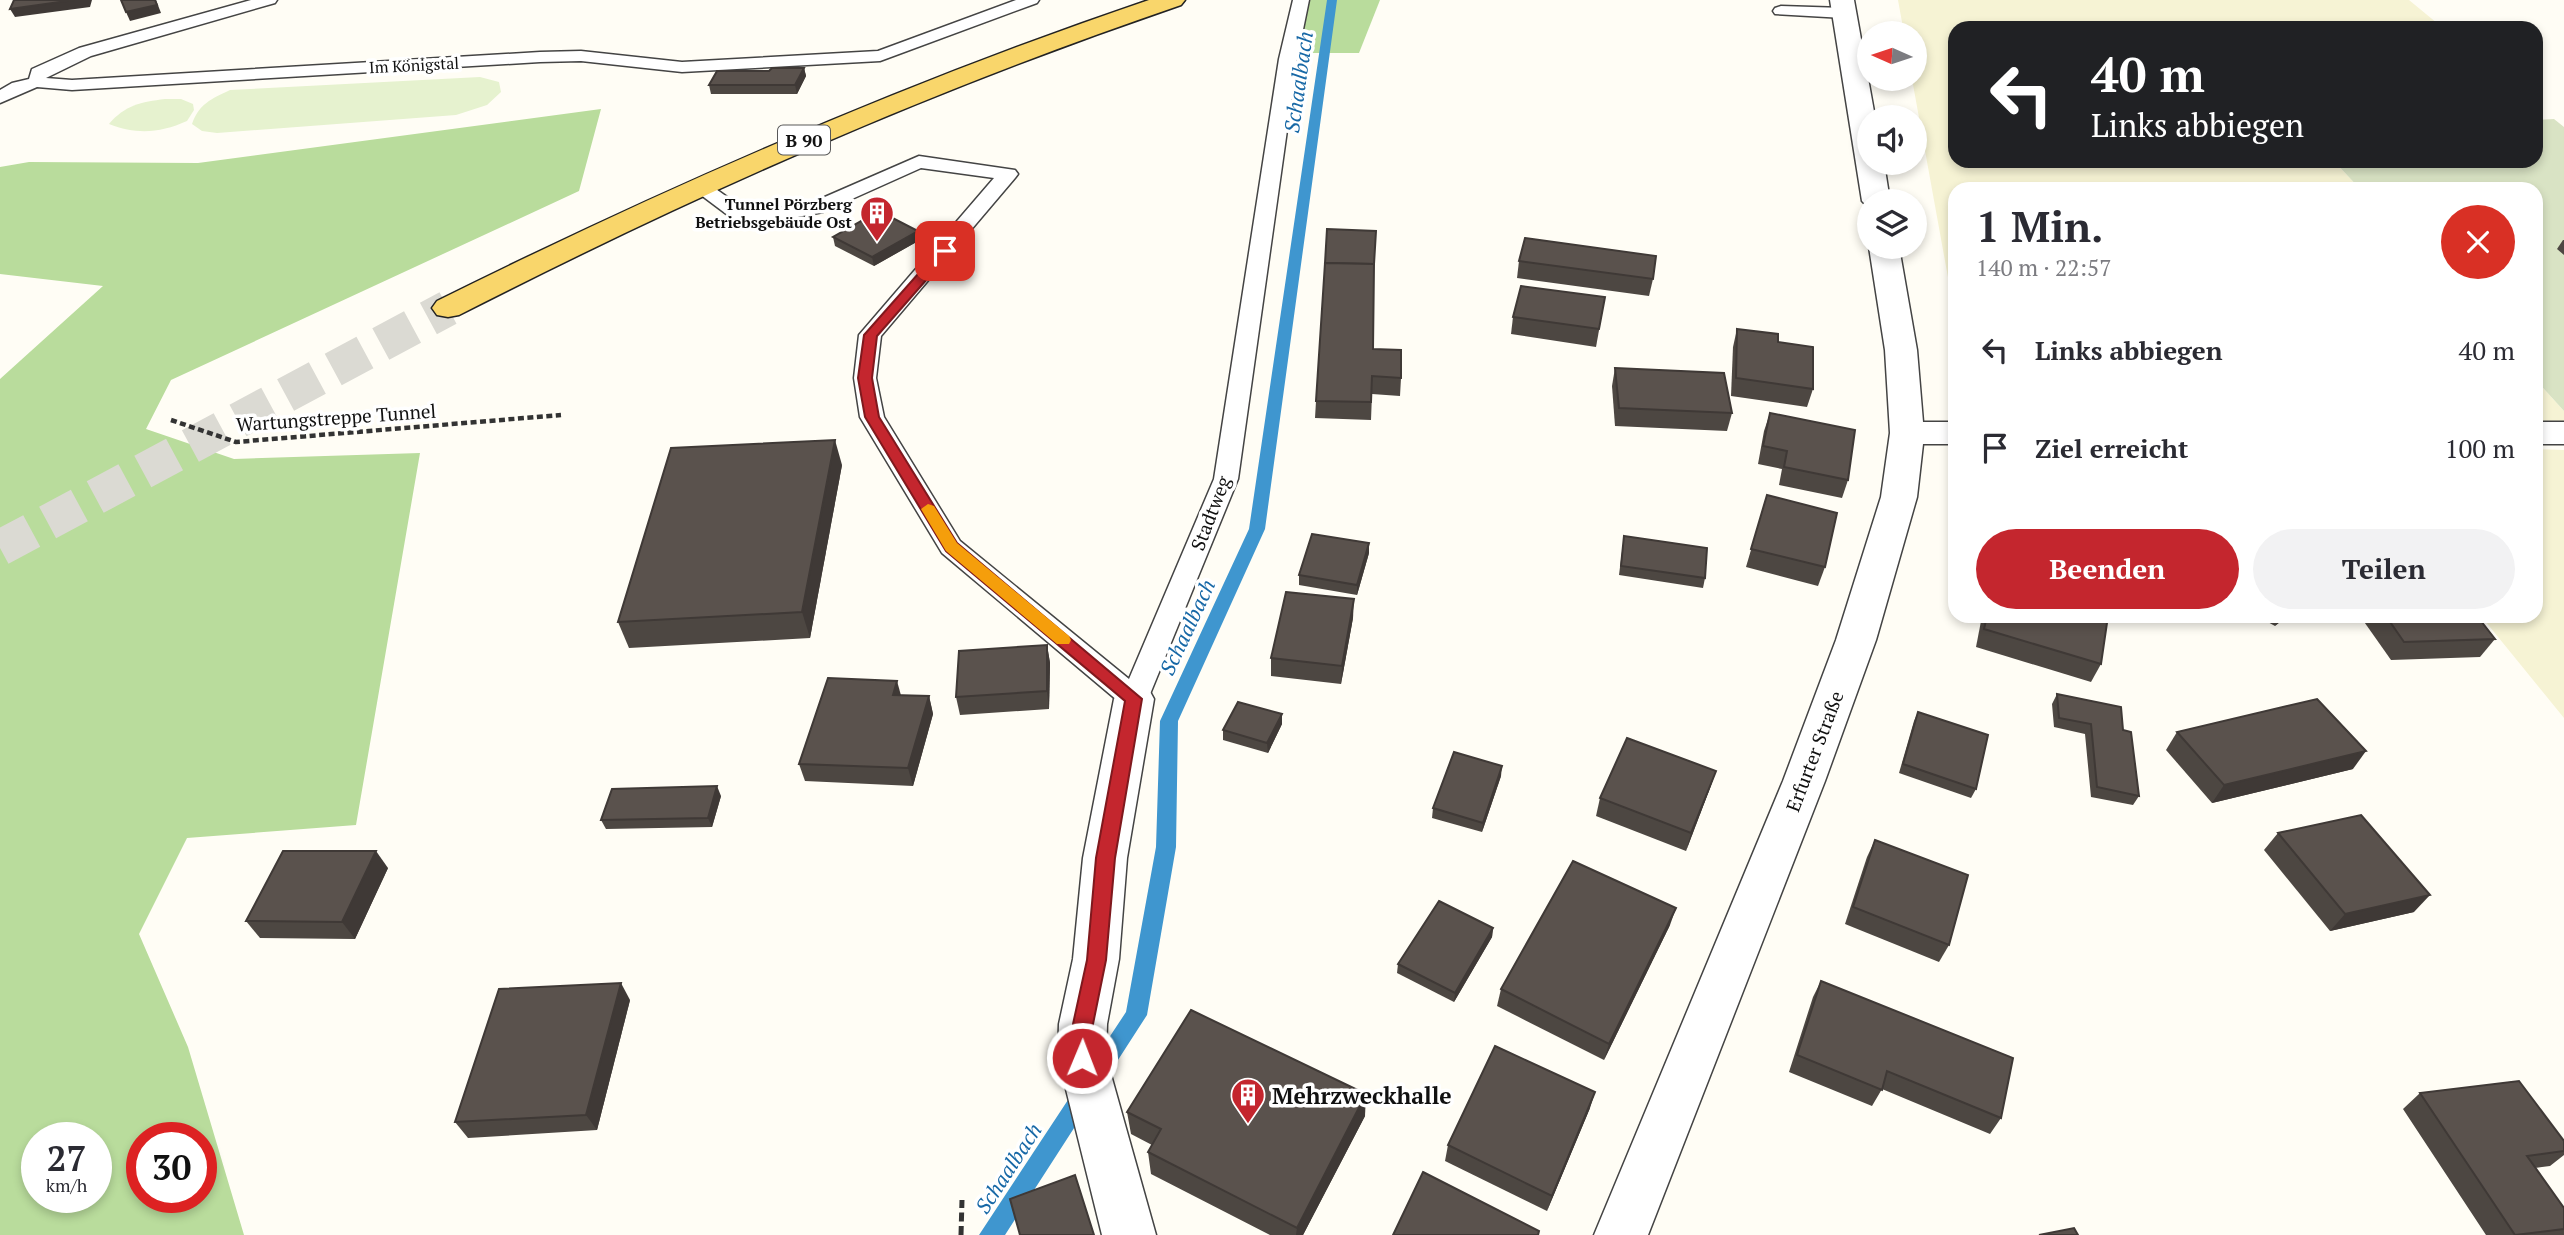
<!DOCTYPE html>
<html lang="de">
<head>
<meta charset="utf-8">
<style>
	body { margin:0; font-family:"PT Serif",serif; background:#f2f2f3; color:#2b2b33; height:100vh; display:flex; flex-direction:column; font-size:26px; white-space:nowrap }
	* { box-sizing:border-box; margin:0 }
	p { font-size:23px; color:#7c7c81 }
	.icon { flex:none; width:38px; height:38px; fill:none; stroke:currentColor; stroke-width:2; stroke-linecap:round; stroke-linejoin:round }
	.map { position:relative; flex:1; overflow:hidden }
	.drawer { position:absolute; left:1948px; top:182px; width:595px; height:441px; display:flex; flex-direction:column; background:#fff; border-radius:21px; box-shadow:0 4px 10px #0003 }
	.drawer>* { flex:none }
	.hud { position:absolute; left:1948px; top:21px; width:595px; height:147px; border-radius:21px; box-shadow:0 4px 10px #0003; background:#202124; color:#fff; overflow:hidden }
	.needle { width:46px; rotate:273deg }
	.buttons { position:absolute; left:1857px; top:21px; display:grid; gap:14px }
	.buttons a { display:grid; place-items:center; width:70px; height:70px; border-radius:50%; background:#fff; box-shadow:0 4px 10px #0003; font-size:35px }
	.speed { position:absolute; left:21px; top:1122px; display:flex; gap:14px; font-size:35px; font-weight:700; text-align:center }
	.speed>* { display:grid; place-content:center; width:91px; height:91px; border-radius:50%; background:#fff; box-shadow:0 4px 10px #0003; line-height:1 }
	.speed small { font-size:18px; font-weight:400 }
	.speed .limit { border:10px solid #d22; background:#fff; color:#111 }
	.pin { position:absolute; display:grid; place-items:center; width:60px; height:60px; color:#fff; margin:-30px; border-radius:14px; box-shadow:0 4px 10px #0006 }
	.me { position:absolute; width:77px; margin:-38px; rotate:1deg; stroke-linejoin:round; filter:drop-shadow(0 0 5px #0008) }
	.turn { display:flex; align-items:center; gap:24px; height:147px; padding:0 28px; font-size:32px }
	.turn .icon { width:91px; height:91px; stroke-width:2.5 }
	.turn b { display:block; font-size:49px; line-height:60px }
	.round { display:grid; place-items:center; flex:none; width:74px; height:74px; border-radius:37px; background:#f2f2f3 }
	.headline { display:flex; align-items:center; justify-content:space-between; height:119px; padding:0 28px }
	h1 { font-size:42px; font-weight:700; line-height:52px }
	.primary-button { display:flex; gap:14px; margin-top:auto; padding:14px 28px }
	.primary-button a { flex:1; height:80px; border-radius:42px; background:#c4262e; color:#fff; font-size:28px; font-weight:700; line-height:80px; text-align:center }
	.primary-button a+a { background:#f2f2f3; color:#2b2b33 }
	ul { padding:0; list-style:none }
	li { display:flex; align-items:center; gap:21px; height:98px; padding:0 28px }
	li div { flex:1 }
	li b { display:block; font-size:26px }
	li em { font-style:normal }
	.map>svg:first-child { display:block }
	.farmland { fill:#f6f3d4 }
	.forest { fill:#b9dc9c; fill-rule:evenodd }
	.cemetery { fill:#d9e3c4 }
	.pitch { fill:#e6f2cf }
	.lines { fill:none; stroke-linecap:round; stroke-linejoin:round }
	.stream { fill:#3f96cf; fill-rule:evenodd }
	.primary-tunnel-far1 { stroke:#dbdad3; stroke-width:27; stroke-dasharray:27 14; stroke-linecap:butt }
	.primary-tunnel { stroke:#dbdad3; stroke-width:36; stroke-dasharray:36 18; stroke-linecap:butt }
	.lane-casing { stroke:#444; stroke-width:3 }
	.street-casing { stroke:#444; stroke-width:3 }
	.primary-casing { stroke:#222; stroke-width:3 }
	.path-far1 { stroke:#333; stroke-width:4.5; stroke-dasharray:6 3.5; stroke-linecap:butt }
	.path { stroke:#333; stroke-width:5; stroke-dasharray:9 4.5; stroke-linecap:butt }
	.lane { fill:#fff; fill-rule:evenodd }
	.street { fill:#fff; fill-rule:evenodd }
	.primary { fill:#f9d66b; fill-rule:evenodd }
	.wall { fill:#4d4742 }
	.shaded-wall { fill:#3f3936 }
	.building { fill:#5a524d; stroke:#3f3936; stroke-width:2 }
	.route { fill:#c4262e; stroke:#7f191e; stroke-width:2 }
	.slow { fill:#f59e0b }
	.labels { text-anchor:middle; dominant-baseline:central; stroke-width:7; stroke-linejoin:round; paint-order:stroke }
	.far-street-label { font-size:16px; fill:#111; stroke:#fff }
	.far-poi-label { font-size:16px; font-weight:bold; fill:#111; stroke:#fff; text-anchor:end }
	.shield { fill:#fff; stroke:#585858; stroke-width:2 }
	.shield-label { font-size:18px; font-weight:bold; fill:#111 }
	.street-label { font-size:19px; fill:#111; stroke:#fff }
	.water-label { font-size:21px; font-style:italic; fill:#1768a6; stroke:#fff }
	.near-poi-label { font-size:23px; font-weight:bold; fill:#111; stroke:#fff; text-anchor:start }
</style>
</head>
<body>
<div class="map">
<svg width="2564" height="1235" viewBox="0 0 2564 1235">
	<rect width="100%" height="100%" fill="#fffdf5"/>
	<g class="farmland">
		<path d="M 1898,0 L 2409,0 L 2443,28 L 1955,28 L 1955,161 L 2334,161 L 2360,189 L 1955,189 L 1955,316 L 1912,79 L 1914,79 L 1914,33 L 1904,33 Z"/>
		<path d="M 2536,380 L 2564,411 L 2564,421 L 2536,421 Z"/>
		<path d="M 2536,449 L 2564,450 L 2564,718 L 2481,616 L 2536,616 Z"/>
	</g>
	<g class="forest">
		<path d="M 1305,0 L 1380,0 L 1359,53 L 1280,53 Z"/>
		<path d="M 601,109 L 579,191 L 171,380 L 146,429 L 234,459 L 420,453 L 356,825 L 187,838 L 139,934 L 188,1047 L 244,1235 L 0,1235 L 0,379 L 103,286 L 0,274 L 0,167 L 29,162 L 198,163 ZM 37,1138 L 96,1138 L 96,1197 L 37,1197 ZM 142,1138 L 201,1138 L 201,1197 L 142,1197 Z"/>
	</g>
	<path class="cemetery" d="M 2554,119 L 2564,127 L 2564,411 L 2536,380 L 2536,189 L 2360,189 L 2334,161 L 2536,161 L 2536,120 Z"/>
	<g class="pitch">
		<path d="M 480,77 L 499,82 L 501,92 L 487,105 L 456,115 L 217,133 L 202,131 L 192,124 C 199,104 211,99 230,90 Z"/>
		<path d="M 165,99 L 181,99 L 193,104 L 194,110 L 187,121 C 160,133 137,135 109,124 C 125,105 141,102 165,99 Z"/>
	</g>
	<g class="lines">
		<path class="stream" d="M 1327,0 L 1337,0 L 1265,529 L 1178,721 L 1176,847 L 1147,1015 L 1005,1235 L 979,1235 L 1126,1012 L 1156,847 L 1160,721 L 1249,529 Z"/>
		<path class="primary-tunnel-far1" d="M 446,309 L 448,308"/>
		<path class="primary-tunnel" d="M 0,548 L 448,308"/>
		<g class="lane-casing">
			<g id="lane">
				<path d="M 251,0 L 277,0 L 275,3 L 91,56 L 46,78 L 72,80 L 540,52 L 581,51 L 682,62 L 878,51 L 1016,0 L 1039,0 L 1037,3 L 880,61 L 682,72 L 581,61 L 540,62 L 72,90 L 37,87 L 0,103 L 0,90 L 12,83 L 29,79 L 32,69 L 79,48 Z"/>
				<path d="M 1293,0 L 1309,0 L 1297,59 L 1238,479 L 1148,699 L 1144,706 L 1134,709 L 1124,706 L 942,553 L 860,417 L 854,378 L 859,335 L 994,178 L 921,168 L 823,212 L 782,220 L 733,219 L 689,186 L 699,180 L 706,182 L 744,209 L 782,208 L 811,203 L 919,156 L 1015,170 L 1018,174 L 1015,178 L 881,336 L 876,378 L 884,417 L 960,541 L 1129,679 L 1214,479 L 1279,59 Z"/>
				<path d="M 1781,6 L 1844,8 L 1852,13 L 1844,18 L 1775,14 L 1773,11 L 1775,8 Z"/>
			</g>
		</g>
		<g class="street-casing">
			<g id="street">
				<path d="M 1830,0 L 1854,0 L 1875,117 L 1869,117 L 1869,163 L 1884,163 L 1890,201 L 1869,201 L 1869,208 L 1862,201 Z"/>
				<path d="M 1869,247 L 1899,247 L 1917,350 L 1923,422 L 1955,422 L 1955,444 L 1923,444 L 1917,497 L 1876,640 L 1825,781 L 1648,1235 L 1594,1235 L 1783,781 L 1836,640 L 1881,497 L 1890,433 L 1885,350 Z"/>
				<rect x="2536" y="422" width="28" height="22"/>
				<path d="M 1134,684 L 1148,688 L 1154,699 L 1127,858 L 1119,959 L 1107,1024 L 1106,1057 L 1156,1235 L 1102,1235 L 1058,1057 L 1059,1024 L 1073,959 L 1083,858 L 1114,699 L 1120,688 Z"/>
			</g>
		</g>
		<g class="primary-casing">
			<path id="primary" d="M 1149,0 L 1185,0 L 1181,5 C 929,91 696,194 459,315 L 448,317 L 437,315 L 432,308 L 437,301 C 669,186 904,83 1149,0 Z"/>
		</g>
		<path class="path-far1" d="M 171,420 L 236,442 L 561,415"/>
		<path class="path" d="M 961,1235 L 962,1200"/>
		<use href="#lane" class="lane"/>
		<use href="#street" class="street"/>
		<use href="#primary" class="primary"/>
	</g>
	<g class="wall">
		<path d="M 804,68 L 806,76 L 797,94 L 711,94 L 709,85 Z"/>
		<path d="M 918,231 L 920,240 L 874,266 L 835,246 L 833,237 Z"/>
		<path d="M 2563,240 L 2564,240 L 2564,255 L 2557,249 Z"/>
		<path d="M 1519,261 L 1653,279 L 1649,296 L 1517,278 Z"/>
		<path d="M 1605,297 L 1596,347 L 1511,334 L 1513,317 Z"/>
		<path d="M 1737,329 L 1778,342 L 1813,389 L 1807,407 L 1731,396 L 1733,347 Z"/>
		<path d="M 1373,349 L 1401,378 L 1400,396 L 1372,394 L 1371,420 L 1315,418 L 1316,401 Z"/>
		<path d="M 1615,368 L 1732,413 L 1727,431 L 1615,426 L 1612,386 Z"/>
		<path d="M 1770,413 L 1848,480 L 1842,498 L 1779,485 L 1782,469 L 1758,464 L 1764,431 Z"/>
		<path d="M 842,465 L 810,638 L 629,648 L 618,622 Z"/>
		<path d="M 1767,495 L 1825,567 L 1818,586 L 1746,567 Z"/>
		<path d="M 1624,536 L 1705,578 L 1703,588 L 1619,575 Z"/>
		<path d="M 1369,553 L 1357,595 L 1299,585 L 1299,575 Z"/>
		<path d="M 1982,616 L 2108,616 L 2101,664 L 2091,682 L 1976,647 Z"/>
		<path d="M 2257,616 L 2287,616 L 2275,626 Z"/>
		<path d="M 2360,616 L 2477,616 L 2495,639 L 2480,657 L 2391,660 Z"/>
		<path d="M 1353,618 L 1341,684 L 1271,676 L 1271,658 Z"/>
		<path d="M 1047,645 L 1050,663 L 1049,709 L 960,715 L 956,697 Z"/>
		<path d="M 2057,694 L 2123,730 L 2139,796 L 2133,805 L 2091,797 L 2085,734 L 2054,727 L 2052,704 Z"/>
		<path d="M 901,695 L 929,696 L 933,714 L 913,786 L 805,781 L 799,764 Z"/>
		<path d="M 1918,712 L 1976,789 L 1971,798 L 1899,773 L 1914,721 Z"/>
		<path d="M 1282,724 L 1268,753 L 1223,740 L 1223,730 Z"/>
		<path d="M 2177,732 L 2353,769 L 2212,803 L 2166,750 Z"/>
		<path d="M 1716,771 L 1710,788 L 1686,851 L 1596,816 L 1600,798 Z"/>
		<path d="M 1501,776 L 1482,832 L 1432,818 L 1433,808 Z"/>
		<path d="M 721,796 L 712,827 L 606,829 L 601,820 Z"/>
		<path d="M 2278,833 L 2414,912 L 2330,931 L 2264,850 Z"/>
		<path d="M 1875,840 L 1949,945 L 1939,962 L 1845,924 L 1867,857 Z"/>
		<path d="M 388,868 L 355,939 L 260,938 L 246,921 Z"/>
		<path d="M 1670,925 L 1604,1060 L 1497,1006 L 1501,989 Z"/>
		<path d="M 1493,928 L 1492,937 L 1454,1002 L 1397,973 L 1398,964 Z"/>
		<path d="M 1821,981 L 2001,1118 L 1990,1134 L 1882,1089 L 1872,1106 L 1789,1072 L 1813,997 Z"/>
		<path d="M 630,1000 L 597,1130 L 468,1138 L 455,1122 Z"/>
		<path d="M 2420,1093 L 2564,1141 L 2564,1155 L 2550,1166 L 2535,1168 L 2564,1208 L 2564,1235 L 2486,1235 L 2403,1109 Z"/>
		<path d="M 1590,1108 L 1547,1211 L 1445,1161 L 1448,1145 Z"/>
		<path d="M 1127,1112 L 1365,1116 L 1303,1235 L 1270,1235 L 1151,1174 L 1148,1152 L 1152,1145 L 1131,1134 Z"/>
	</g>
	<g class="shaded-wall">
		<path d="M 74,0 L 92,0 L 90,7 L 15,17 L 10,9 Z"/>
		<path d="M 156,0 L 161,13 L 130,21 L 126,12 Z"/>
		<path d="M 804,68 L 806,76 L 797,94 L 795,85 Z"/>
		<path d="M 918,231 L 920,240 L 874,266 L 872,257 Z"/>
		<path d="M 835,440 L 842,465 L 810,638 L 802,612 Z"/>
		<path d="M 1369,543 L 1369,553 L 1357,595 L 1357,585 Z"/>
		<path d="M 1354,599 L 1353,618 L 1341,684 L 1342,666 Z"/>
		<path d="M 2283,616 L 2287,616 L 2275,626 L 2282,617 Z"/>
		<path d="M 1047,645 L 1050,663 L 1049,709 L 1047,691 Z"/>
		<path d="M 897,681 L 902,699 L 893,695 Z"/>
		<path d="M 929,696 L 933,714 L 913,786 L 908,768 Z"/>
		<path d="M 1282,714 L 1282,724 L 1268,753 L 1267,743 Z"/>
		<path d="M 2366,751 L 2353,769 L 2212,803 L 2224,785 Z"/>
		<path d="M 1502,766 L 1501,776 L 1482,832 L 1483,823 Z"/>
		<path d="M 1716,771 L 1710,788 L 1686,851 L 1691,833 Z"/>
		<path d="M 717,786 L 721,796 L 712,827 L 708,818 Z"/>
		<path d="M 376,851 L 388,868 L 355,939 L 342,922 Z"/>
		<path d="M 2430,895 L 2414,912 L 2330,931 L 2345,914 Z"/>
		<path d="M 1676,908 L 1670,925 L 1604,1060 L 1609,1044 Z"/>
		<path d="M 1493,928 L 1492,937 L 1454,1002 L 1455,993 Z"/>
		<path d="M 621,983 L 630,1000 L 597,1130 L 586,1115 Z"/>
		<path d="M 1595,1092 L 1590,1108 L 1547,1211 L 1552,1196 Z"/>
		<path d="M 1366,1094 L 1365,1116 L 1303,1235 L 1296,1235 L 1297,1228 Z"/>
	</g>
	<g class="building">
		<path d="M 14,0 L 74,0 L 10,9 Z"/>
		<path d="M 121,0 L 155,0 L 157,5 L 126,12 Z"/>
		<path d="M 772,68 L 804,68 L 795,85 L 709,85 L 717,71 L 769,71 Z"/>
		<path d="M 879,211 L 918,231 L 872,257 L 833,237 Z"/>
		<path d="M 1327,229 L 1376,231 L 1374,264 L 1325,263 Z"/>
		<path d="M 1525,238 L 1656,256 L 1653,279 L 1519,261 Z"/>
		<path d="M 1325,263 L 1374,264 L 1373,349 L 1401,350 L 1401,378 L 1372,376 L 1371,402 L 1316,401 Z"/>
		<path d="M 1521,286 L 1605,297 L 1599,329 L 1513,317 Z"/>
		<path d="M 1737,329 L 1778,334 L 1778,342 L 1813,347 L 1813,389 L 1736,378 Z"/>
		<path d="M 1615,368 L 1724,373 L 1732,413 L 1619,408 Z"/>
		<path d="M 1770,413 L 1855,430 L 1848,480 L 1784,467 L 1787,451 L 1763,446 Z"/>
		<path d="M 835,440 L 802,612 L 618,622 L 671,448 Z"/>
		<path d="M 1767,495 L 1837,513 L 1825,567 L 1751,549 Z"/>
		<path d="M 1312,534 L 1369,543 L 1357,585 L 1299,575 Z"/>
		<path d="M 1624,536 L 1707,548 L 1705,578 L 1621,566 Z"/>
		<path d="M 1286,592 L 1354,599 L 1342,666 L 1271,658 Z"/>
		<path d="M 1987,616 L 2108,616 L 2101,664 L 1984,629 Z"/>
		<path d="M 2386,616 L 2477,616 L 2495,639 L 2404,642 Z"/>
		<path d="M 1047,645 L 1047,691 L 956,697 L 959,651 Z"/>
		<path d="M 828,678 L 897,681 L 893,695 L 929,696 L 908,768 L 799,764 Z"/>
		<path d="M 2057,694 L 2121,707 L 2123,730 L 2131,732 L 2139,796 L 2097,787 L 2091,724 L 2059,718 Z"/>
		<path d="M 2317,699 L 2366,751 L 2224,785 L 2177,732 Z"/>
		<path d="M 1238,702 L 1282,714 L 1267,743 L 1223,730 Z"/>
		<path d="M 1918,712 L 1988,735 L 1976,789 L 1903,764 Z"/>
		<path d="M 1627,738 L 1716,771 L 1691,833 L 1600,798 Z"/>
		<path d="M 1454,752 L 1502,766 L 1483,823 L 1433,808 Z"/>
		<path d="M 717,786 L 708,818 L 601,820 L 612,789 Z"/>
		<path d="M 2361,815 L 2430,895 L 2345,914 L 2278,833 Z"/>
		<path d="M 1875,840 L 1968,875 L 1949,945 L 1853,907 Z"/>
		<path d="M 283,851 L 376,851 L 342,922 L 246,921 Z"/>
		<path d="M 1573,861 L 1676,908 L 1609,1044 L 1501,989 Z"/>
		<path d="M 1439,901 L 1493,928 L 1455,993 L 1398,964 Z"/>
		<path d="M 1821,981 L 2013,1058 L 2001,1118 L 1887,1071 L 1882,1090 L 1797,1055 Z"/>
		<path d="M 621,983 L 586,1115 L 455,1122 L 499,989 Z"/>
		<path d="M 1191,1010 L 1366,1094 L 1297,1228 L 1148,1152 L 1161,1129 L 1127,1112 Z"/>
		<path d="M 1495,1046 L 1595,1092 L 1552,1196 L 1448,1145 Z"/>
		<path d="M 2519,1081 L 2564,1141 L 2564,1151 L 2527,1156 L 2564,1208 L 2564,1229 L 2515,1235 L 2420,1093 Z"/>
		<path d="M 1423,1172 L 1539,1231 L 1538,1235 L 1393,1235 Z"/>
		<path d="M 1075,1175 L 1094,1235 L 1020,1235 L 1010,1199 Z"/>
		<path d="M 2074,1228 L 2078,1235 L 2039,1235 Z"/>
	</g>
	<path class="route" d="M 945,247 L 949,248 L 949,254 L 877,336 L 872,378 L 879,417 L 957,543 L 1142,699 L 1115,858 L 1106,960 L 1093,1024 L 1092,1058 L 1090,1064 L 1082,1067 L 1075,1064 L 1072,1058 L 1073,1024 L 1087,960 L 1096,858 L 1125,701 L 946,551 L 865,417 L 858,378 L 864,335 L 941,248 Z"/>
	<path class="slow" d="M 928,504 L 934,506 L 957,543 L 1069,636 L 1071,640 L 1069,644 L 1057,644 L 946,551 L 921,509 Z"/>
	<defs>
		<g id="building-pin" transform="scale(1.75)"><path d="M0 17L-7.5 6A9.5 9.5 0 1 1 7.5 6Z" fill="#c4262e" stroke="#fff"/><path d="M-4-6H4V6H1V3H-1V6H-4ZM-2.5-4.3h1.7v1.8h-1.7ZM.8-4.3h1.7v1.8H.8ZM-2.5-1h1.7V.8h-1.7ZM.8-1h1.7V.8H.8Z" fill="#fff"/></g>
	</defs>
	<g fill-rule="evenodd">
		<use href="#building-pin" x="877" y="213"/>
		<use href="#building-pin" x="1248" y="1095"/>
	</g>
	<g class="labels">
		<g class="far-street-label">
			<text transform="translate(414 65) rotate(-3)">Im Königstal</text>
		</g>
		<g class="far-poi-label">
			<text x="852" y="204">Tunnel Pörzberg<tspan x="852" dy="18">Betriebsgebäude Ost</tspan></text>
		</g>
		<rect class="shield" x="778" y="125.5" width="52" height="29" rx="5"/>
		<g class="shield-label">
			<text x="804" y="140">B 90</text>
		</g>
		<g class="street-label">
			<text transform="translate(336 417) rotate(-4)">Wartungstreppe Tunnel</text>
			<text transform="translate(1210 513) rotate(-69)">Stadtweg</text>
			<text transform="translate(1814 751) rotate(-69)">Erfurter Straße</text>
		</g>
		<g class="water-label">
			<text transform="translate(1298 82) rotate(-82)">Schaalbach</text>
			<text transform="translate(1187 627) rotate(-65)">Schaalbach</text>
			<text transform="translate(1008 1168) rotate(-57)">Schaalbach</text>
		</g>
		<g class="near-poi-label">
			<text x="1272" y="1095">Mehrzweckhalle</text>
		</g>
	</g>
</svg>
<div class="buttons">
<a><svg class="needle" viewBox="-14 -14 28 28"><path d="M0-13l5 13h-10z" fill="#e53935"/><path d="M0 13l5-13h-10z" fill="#7c7c81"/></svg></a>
<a><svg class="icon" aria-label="sound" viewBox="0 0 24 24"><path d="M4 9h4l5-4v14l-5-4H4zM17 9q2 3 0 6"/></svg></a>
<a><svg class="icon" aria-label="layers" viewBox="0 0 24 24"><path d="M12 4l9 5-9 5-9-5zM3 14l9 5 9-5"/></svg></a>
</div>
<div class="speed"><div>27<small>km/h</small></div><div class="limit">30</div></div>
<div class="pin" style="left:945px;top:251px;background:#d93025"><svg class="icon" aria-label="arrive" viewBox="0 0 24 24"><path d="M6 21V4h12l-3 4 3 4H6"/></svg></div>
<svg class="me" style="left:1082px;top:1058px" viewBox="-20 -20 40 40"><circle r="17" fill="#c4262e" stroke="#fff" stroke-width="3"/><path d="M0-11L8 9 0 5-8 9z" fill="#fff"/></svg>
<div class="hud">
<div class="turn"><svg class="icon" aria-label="left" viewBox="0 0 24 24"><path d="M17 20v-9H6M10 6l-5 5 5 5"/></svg><div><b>40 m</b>Links abbiegen</div></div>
</div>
<section class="drawer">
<div class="headline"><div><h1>1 Min.</h1><p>140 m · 22:57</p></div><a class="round" style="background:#d93025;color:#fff"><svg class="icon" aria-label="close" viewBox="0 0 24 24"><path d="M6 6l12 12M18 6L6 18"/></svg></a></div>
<ul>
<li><svg class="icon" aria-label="left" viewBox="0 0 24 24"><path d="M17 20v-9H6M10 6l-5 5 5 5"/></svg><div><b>Links abbiegen</b></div><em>40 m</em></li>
<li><svg class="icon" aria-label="arrive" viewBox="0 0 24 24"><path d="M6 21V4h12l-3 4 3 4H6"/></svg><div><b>Ziel erreicht</b></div><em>100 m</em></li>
</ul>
<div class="primary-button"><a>Beenden</a><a>Teilen</a></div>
</section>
</div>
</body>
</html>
